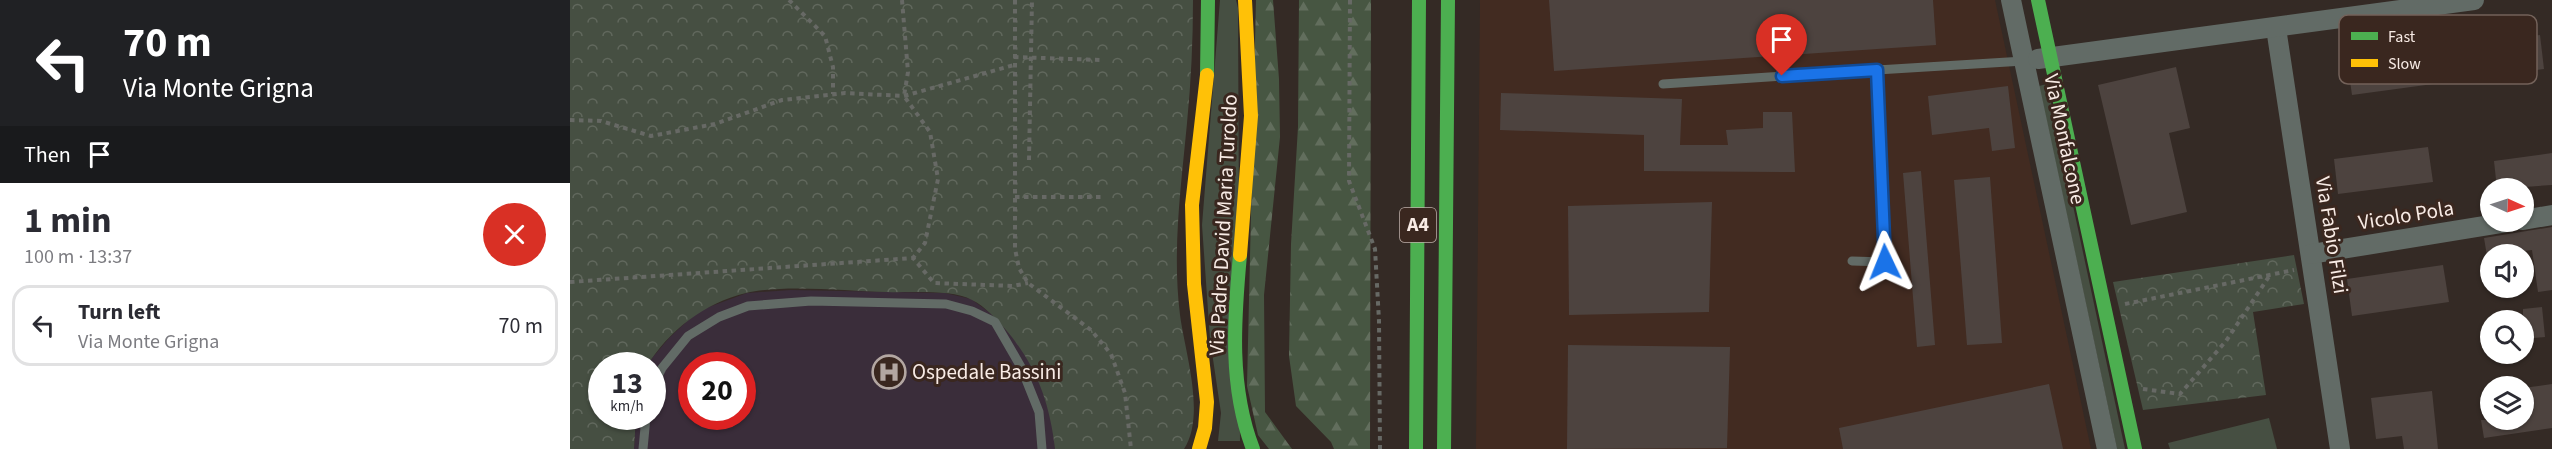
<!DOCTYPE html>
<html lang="en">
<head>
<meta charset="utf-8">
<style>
	body { margin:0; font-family:"Source Sans 3",sans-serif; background:#f2f2f3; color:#2b2b33; height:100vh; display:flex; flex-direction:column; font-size:22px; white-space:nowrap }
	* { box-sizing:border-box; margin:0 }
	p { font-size:20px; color:#7c7c81 }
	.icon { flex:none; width:33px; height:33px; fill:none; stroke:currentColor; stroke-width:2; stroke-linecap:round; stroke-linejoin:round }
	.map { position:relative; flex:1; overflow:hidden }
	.details { display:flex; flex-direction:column; background:#fff; width:570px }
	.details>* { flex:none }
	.top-card { background:#202124; color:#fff; overflow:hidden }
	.needle { width:39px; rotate:93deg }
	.controls { position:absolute; left:1910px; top:178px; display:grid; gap:12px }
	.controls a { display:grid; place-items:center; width:54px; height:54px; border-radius:50%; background:#fff; box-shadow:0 2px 4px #0004; font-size:30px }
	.speed { position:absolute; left:18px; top:352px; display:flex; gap:12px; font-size:30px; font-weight:700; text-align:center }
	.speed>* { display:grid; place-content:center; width:78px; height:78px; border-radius:50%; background:#fff; box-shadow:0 2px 4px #0004; line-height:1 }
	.speed small { font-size:15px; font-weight:400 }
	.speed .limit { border:9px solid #d22; background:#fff; color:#111 }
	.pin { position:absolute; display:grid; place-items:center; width:51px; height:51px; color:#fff; margin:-62px -26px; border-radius:50% 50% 50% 0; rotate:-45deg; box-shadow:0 0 6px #0007 }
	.pin .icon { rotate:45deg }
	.me { position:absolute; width:66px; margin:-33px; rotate:358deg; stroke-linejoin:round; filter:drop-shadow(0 0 4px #0008) }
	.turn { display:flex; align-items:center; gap:21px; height:126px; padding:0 24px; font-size:27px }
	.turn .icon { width:78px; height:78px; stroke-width:2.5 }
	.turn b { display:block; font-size:42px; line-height:51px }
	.then { display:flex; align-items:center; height:57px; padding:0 24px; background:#0003; gap:12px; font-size:22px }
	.round { display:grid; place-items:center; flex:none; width:63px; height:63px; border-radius:32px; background:#f2f2f3 }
	.headline { display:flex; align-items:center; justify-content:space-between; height:102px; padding:0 24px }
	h1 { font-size:36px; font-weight:700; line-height:45px }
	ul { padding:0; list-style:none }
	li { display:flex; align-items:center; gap:18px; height:81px; margin:0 12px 9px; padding:0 12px; border:3px solid #e1e1e2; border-radius:18px }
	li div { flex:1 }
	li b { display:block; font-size:22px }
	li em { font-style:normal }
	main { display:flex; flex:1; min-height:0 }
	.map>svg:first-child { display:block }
	.built { fill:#422b21 }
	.medical { fill:#3a2d3a; fill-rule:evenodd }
	.grass { fill:#464f42 }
	.forest { fill:url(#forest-firs) }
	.park { fill:url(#park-crowns) }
	.building { fill:#4d433f }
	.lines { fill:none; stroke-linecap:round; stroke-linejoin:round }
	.path { stroke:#676965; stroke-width:4; stroke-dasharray:4.5 4.5; stroke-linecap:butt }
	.lane { stroke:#626b66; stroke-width:9 }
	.street { stroke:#626b66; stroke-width:20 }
	.fast { stroke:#4caf50; stroke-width:14 }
	.slow { stroke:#ffc107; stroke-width:14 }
	.route-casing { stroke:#114b97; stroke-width:15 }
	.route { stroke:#1a73e8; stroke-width:10 }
	.labels { text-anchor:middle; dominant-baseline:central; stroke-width:6; stroke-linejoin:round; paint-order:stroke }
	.shield { fill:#3a271f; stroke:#bfb0aa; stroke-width:1.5 }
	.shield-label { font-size:20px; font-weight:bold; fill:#f8ebe5 }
	.street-label { font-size:21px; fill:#f8ebe5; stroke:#3a271f }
	.poi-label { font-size:21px; fill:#f8ebe5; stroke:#3a271f; text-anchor:start }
	.key { fill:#3a271f; stroke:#73625a; stroke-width:1.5 }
	.key-label { font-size:16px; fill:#f8ebe5 }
</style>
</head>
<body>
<main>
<section class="details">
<div class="top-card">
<div class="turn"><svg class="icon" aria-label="left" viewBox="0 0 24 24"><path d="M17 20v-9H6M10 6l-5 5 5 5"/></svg><div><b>70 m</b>Via Monte Grigna</div></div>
<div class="then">Then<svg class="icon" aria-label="arrive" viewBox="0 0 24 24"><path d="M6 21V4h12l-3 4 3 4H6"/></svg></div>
</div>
<div class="headline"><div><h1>1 min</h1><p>100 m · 13:37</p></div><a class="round" style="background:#d93025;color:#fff"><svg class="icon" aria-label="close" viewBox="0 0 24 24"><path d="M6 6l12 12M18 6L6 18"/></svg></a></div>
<ul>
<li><svg class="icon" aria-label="left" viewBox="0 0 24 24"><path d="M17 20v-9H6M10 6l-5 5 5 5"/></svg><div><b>Turn left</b><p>Via Monte Grigna</p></div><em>70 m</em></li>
</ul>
</section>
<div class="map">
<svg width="1982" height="449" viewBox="0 0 1982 449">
	<defs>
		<pattern id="forest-firs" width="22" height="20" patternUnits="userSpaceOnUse" patternTransform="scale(1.5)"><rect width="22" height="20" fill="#475642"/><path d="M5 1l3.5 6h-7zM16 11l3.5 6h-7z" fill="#626e5d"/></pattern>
		<pattern id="park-crowns" width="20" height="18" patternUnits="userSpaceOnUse" patternTransform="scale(1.5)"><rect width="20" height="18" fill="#464f42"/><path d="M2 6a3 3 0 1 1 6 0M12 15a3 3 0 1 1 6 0" fill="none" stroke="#61685d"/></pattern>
	</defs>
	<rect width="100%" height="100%" fill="#342a25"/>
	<path class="built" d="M 910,0 L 1425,0 L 1521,449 L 906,449 Z"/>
	<path class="medical" d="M 221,290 L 375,293 L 401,299 L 423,315 L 452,348 L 469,379 L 482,421 L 485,449 L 64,449 L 66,417 L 82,417 L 82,366 L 77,364 L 99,338 L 128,311 L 177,293 ZM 122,366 L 172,366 L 172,417 L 122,417 Z"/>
	<g class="grass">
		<path d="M 650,0 L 666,0 L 668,8 L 670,441 L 648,441 L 651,413 L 640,339 L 632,225 Z"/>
		<path d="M 1477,84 L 1555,449 L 1547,449 L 1469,86 Z"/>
		<path d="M 1699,418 L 1707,449 L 1600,449 L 1598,443 Z"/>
	</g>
	<g class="forest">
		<path d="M 686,0 L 703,0 L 709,79 L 710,137 L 694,295 L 695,412 L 722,449 L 699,449 L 688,435 L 677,386 Z"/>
		<path d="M 729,0 L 801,0 L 800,449 L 764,449 L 761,442 L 726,406 L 719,356 L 721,244 L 728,127 Z"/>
	</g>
	<g class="park">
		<path d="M 0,0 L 623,0 C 623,41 621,82 617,123 C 611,187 602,251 610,315 C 615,353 636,415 614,449 L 485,449 C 480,403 466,365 436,330 C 426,319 416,307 402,300 C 382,289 341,293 317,292 C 277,291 214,284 176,293 C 135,303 99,330 77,366 L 32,366 L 32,417 L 66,417 L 64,449 L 0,449 Z"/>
		<path d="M 1724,255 L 1734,304 L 1683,312 L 1696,395 L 1573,410 L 1543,282 Z"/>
	</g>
	<g class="building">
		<path d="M 979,0 L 1363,0 L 1366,45 L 984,71 Z"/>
		<path d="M 1970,35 L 1974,69 L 1782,95 L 1777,60 Z"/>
		<path d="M 1606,67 L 1620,128 L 1599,133 L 1617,212 L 1561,225 L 1528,85 Z"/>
		<path d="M 1438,86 L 1445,148 L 1422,151 L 1419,128 L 1362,135 L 1358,96 Z"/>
		<path d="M 931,93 L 1112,99 L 1110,145 L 1158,145 L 1156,130 L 1193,128 L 1193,112 L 1222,112 L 1225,172 L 1074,171 L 1074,135 L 930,130 Z"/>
		<path d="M 1858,147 L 1863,182 L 1768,194 L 1764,159 Z"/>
		<path d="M 1982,153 L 1982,185 L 1927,189 L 1924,161 Z"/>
		<path d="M 1351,171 L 1365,345 L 1347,347 L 1333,173 Z"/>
		<path d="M 1420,177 L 1432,343 L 1397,345 L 1384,180 Z"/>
		<path d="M 1142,202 L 1139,312 L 999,315 L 998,206 Z"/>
		<path d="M 1982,227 L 1982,290 L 1968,292 L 1962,250 L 1917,256 L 1914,238 Z"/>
		<path d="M 1873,265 L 1879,302 L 1782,316 L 1777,279 Z"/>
		<path d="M 1972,307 L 1975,337 L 1953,339 L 1953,309 Z"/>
		<path d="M 998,345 L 1160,347 L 1157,448 L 997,449 Z"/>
		<path d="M 1479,384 L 1493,449 L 1273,449 L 1269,428 Z"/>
		<path d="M 1982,384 L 1982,428 L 1914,438 L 1911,420 L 1953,420 L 1953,388 Z"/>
		<path d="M 1862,391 L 1868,449 L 1834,449 L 1832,436 L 1806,439 L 1801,398 Z"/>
	</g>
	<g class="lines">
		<g class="path">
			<path d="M 219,0 L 255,36 L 263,67 L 263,94"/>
			<path d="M 332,0 L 338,72 L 334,96 L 360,132 L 368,179 L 355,243 L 343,258"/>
			<path d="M 445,0 L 445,249 L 449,268 L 458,283 L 521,330 L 541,354 L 555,393 L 561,449"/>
			<path d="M 780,0 L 779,181 L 805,249 L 809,321 L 810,449"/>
			<path d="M 444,57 L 530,60"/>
			<path d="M 0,120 L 31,121 L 81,136 L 145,124 L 212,100 L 275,93 L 334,96 L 444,65"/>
			<path d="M 459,160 L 462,0"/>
			<path d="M 445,197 L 531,197"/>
			<path d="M 0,282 L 343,258 L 364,283 L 443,286 L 458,283"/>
			<path d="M 1555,304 L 1724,270"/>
			<path d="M 1573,389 L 1610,394 L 1656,341 L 1700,275"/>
		</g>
		<g class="lane">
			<path d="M 1093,84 L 1307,70"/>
			<path d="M 1282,261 L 1315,262 L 1307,70 L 1454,61"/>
			<path d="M 82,388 L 92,368 L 118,336 L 149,317 L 178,306 L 241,301 L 376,304 L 402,311 L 425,322 L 451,367 L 469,412 L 472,449"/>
			<path d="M 73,449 L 76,417"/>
		</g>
		<g class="street">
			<path d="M 1441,0 L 1537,449"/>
			<path d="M 1706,28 L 1770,449"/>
			<path d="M 1468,59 L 1904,0"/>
			<path d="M 1953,220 L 1982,215"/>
			<path d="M 1741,254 L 1938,222"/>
		</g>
		<g class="fast">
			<path d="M 1468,0 L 1565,449"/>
			<path d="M 637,75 L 638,0"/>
			<path d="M 670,255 C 664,320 659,387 683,449"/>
			<path d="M 846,449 L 849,0"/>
			<path d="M 874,449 L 878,0"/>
		</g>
		<g class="slow">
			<path d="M 670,255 L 681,116 L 675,0"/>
			<path d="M 629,449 L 635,428 L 637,402 L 624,284 L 622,205 L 637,75"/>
		</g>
	</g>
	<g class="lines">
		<g class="route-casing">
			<path id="route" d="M 1212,76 L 1307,70 L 1315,262"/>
		</g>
		<use href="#route" class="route"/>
	</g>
	<defs>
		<g id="hospital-ring" transform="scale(1.725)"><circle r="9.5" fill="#3a271f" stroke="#b3a7a2" stroke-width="1.5"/><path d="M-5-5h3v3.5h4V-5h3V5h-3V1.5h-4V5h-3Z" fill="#b3a7a2"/></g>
	</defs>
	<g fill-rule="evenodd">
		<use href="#hospital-ring" x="319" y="372"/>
	</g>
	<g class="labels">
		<rect class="shield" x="830" y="208" width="36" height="34" rx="4.5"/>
		<g class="shield-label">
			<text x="848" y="225">A4</text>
		</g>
		<g class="street-label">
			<text transform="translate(1495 139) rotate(78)">Via Monfalcone</text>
			<text transform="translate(1836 215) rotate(-9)">Vicolo Pola</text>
			<text transform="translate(653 225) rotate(-87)">Via Padre David Maria Turoldo</text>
			<text transform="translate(1762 235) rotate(81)">Via Fabio Filzi</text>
		</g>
		<g class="poi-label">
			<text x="342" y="372">Ospedale Bassini</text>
		</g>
	</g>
	<rect x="1769" y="15" width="198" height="69" rx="9" class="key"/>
	<rect x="1781" y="32" width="27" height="8" fill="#4caf50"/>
	<rect x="1781" y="59" width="27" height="8" fill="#ffc107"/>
	<g class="key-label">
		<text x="1818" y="42">Fast</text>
		<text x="1818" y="69">Slow</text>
	</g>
</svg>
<div class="controls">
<a><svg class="needle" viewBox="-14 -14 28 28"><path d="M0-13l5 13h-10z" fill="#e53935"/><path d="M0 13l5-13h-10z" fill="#7c7c81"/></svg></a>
<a><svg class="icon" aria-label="sound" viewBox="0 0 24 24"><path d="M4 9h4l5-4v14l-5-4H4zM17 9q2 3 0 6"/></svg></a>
<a><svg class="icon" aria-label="search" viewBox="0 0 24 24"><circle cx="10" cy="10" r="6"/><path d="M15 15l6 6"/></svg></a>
<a><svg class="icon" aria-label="layers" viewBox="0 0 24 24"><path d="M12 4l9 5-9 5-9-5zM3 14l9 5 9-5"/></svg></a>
</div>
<div class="speed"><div>13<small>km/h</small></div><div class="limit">20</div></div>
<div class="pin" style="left:1212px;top:76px;background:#d93025"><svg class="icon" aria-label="arrive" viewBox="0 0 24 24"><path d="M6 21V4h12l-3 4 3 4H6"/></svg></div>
<svg class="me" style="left:1315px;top:262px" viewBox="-20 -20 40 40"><path d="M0-17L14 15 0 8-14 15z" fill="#1a73e8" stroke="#fff" stroke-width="4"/></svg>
</div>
</main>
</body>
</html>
